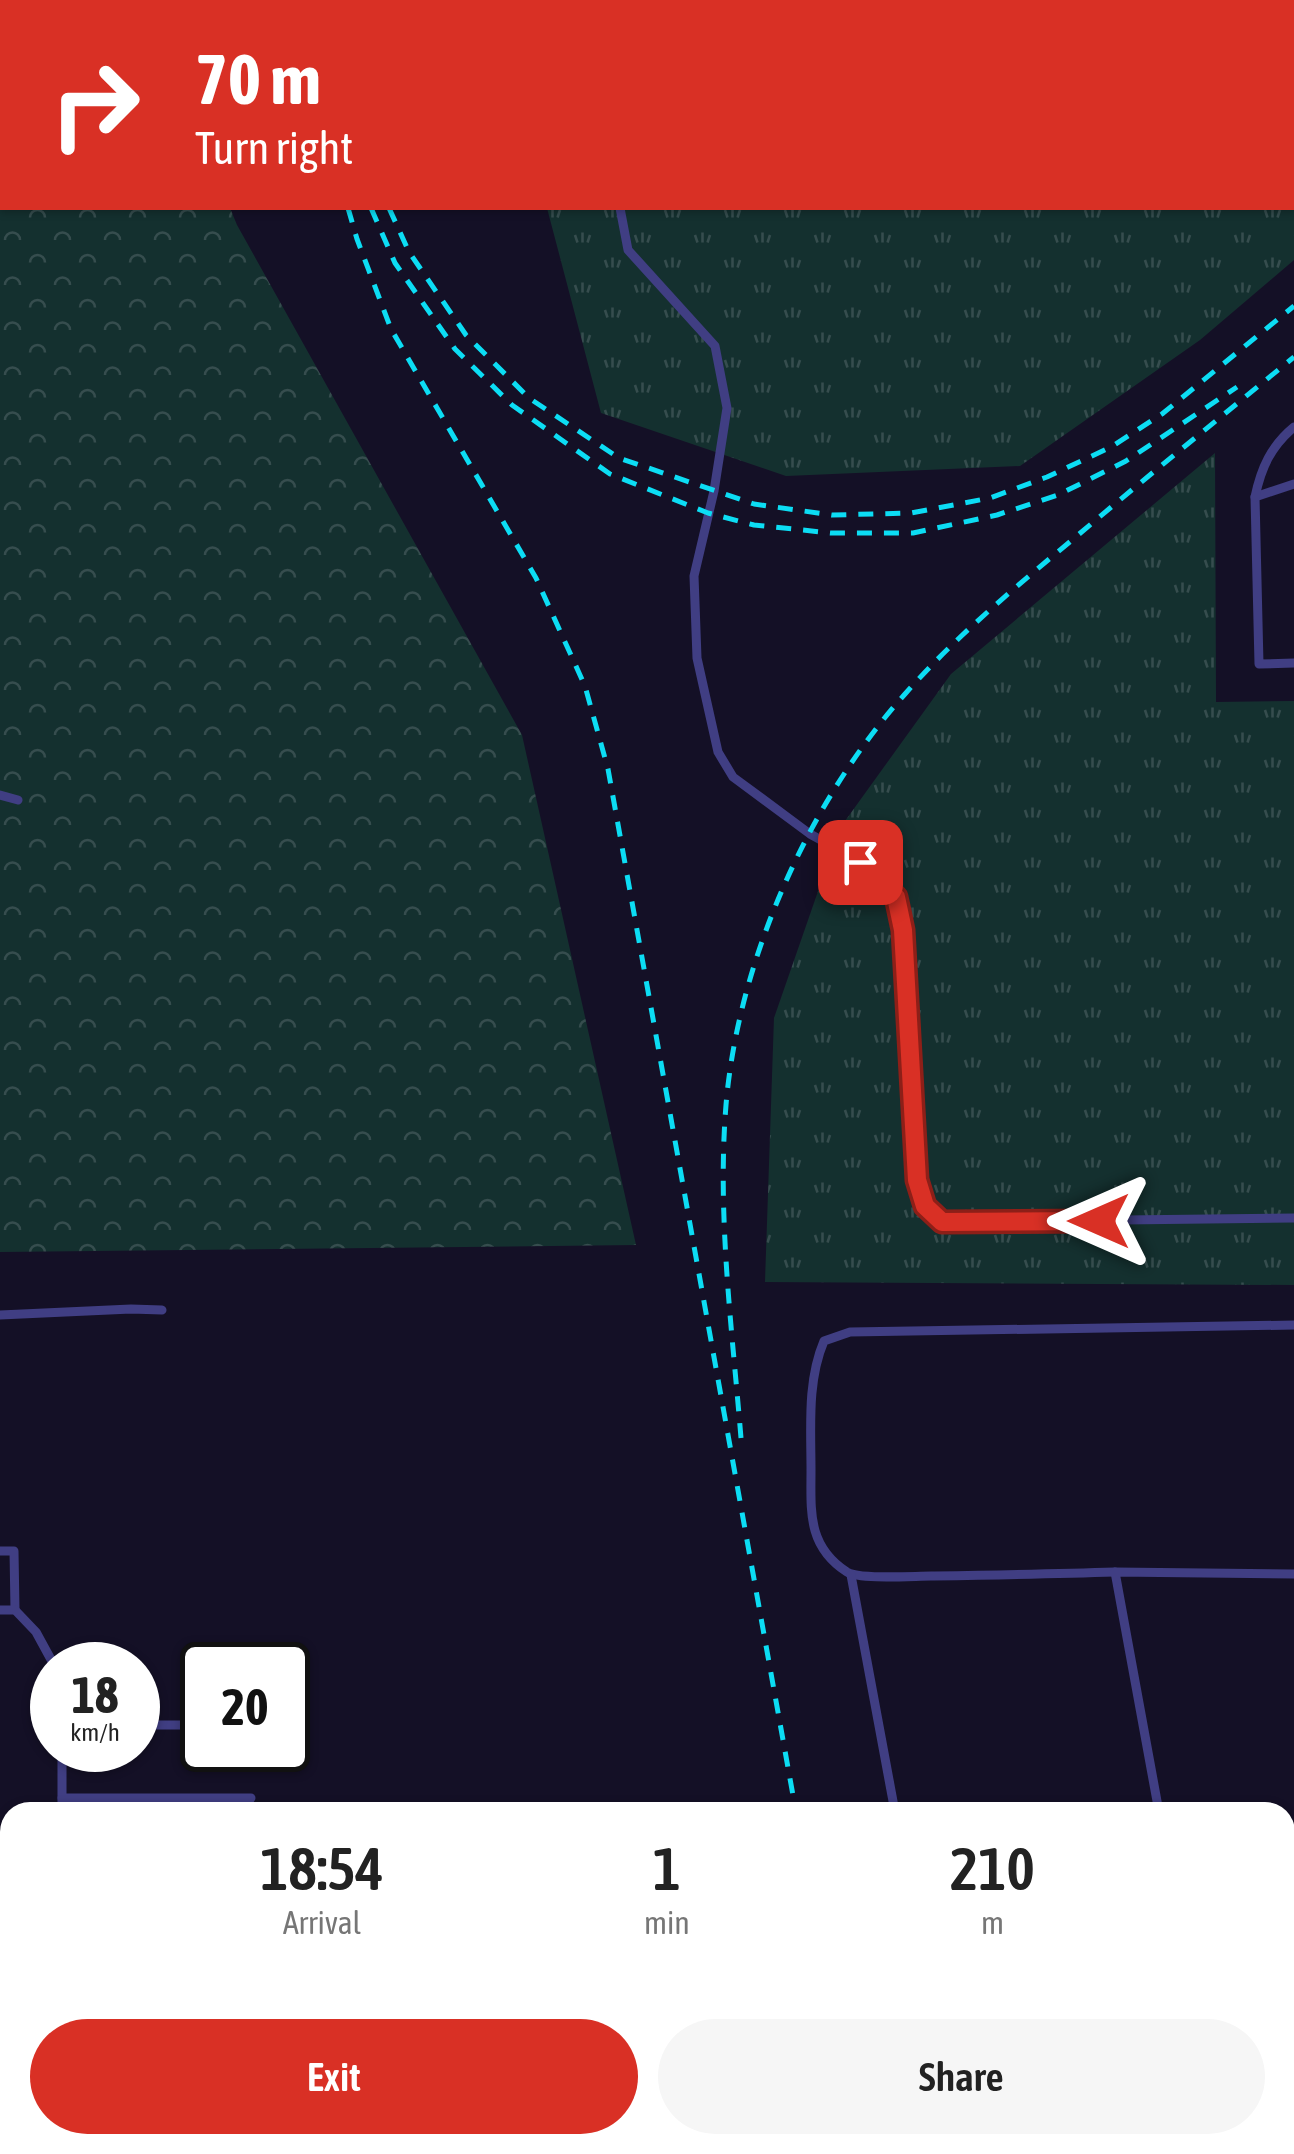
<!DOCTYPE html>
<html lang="en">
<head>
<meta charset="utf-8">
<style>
	body { margin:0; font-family:"Asap Condensed",sans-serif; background:#f6f6f6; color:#222; height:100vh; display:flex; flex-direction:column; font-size:38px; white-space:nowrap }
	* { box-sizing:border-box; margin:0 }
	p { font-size:32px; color:#767676 }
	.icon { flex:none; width:55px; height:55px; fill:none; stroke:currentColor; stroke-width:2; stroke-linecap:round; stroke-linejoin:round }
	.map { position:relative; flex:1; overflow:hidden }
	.details { position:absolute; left:0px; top:1802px; width:1295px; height:352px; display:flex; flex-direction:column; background:#fff; border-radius:30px 30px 0 0; box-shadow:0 2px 8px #0004 }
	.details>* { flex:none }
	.hud { position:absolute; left:0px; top:0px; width:1295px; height:210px; box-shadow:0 2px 8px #0004; background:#d93025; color:#fff; overflow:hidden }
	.speed { position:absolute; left:30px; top:1642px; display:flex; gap:20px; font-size:50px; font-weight:700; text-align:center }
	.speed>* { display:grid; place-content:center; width:130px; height:130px; border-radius:50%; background:#fff; box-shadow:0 2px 8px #0004; line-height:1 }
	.speed small { font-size:25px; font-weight:400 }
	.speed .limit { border:5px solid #111; border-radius:15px; background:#fff; color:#111 }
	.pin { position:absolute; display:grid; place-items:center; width:85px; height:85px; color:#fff; margin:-42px; border-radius:20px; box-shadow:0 5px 15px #0006 }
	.me { position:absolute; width:110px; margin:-55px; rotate:270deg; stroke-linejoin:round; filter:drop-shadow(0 0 8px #0008) }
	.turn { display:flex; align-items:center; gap:35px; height:210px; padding:0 30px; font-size:45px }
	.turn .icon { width:130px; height:130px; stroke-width:2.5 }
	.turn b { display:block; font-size:70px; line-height:85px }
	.eta { display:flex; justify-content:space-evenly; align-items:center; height:170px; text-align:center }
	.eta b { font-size:60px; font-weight:600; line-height:70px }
	.cta { display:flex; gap:20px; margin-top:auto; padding:20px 30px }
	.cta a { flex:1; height:115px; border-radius:60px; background:#d93025; color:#fff; font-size:40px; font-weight:600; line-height:115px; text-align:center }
	.cta a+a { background:#f6f6f6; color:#222 }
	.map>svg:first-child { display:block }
	.grass { fill:url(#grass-tufts) }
	.forest { fill:url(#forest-crowns) }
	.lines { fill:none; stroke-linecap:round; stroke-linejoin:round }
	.stream { stroke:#0d2043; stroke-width:5 }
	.service { stroke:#403e83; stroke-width:9 }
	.primary { stroke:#c063f8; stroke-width:25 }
	.rail { stroke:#0cddf4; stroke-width:5; stroke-dasharray:15 12; stroke-linecap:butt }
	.route-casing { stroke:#8d1f18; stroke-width:25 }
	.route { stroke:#d93025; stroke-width:18 }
</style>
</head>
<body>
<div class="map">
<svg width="1294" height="2154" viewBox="0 0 1294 2154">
	<defs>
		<pattern id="grass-tufts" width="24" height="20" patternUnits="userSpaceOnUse" patternTransform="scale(2.5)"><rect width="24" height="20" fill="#14302f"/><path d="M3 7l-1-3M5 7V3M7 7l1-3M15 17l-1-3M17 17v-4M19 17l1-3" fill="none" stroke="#364d4e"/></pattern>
		<pattern id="forest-crowns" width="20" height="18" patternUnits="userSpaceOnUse" patternTransform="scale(2.5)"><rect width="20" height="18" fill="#14302f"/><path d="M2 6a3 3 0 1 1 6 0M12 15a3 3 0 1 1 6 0" fill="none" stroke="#364d4e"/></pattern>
	</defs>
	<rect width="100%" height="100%" fill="#141026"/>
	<g class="grass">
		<path d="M 504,0 L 1294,0 L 1294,260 L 1200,340 L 1020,466 L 786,476 L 601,413 L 547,208 L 1292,208 L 1292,2 L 505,2 Z"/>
		<path d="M 1215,453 L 1216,702 L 1294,701 L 1294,1285 L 765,1282 L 774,1018 L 840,828 L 951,674 Z"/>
	</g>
	<path class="forest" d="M 0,0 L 150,0 L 151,2 L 2,2 L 2,208 L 230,208 L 237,225 L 522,735 L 636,1245 L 0,1252 Z"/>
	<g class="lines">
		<path class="stream" d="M 0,2153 L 2,2154"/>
		<g class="service">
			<path d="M 573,0 L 573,2"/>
			<path d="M 620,208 L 628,250 L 715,346 L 727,408 L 714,491 L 694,576 L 697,658 L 718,752 L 733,777 L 810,834 L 861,862 L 896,897 L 903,930 L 917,1180 L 925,1206 L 941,1222 L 1294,1218"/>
			<path d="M 1294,484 L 1255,497 L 1259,664 L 1294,663"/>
			<path d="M 1255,497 C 1261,468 1271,446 1294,427"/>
			<path d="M 0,795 L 18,800"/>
			<path d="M 0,1315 L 131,1309 L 162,1310"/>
			<path d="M 0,1551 L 14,1551 L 15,1610"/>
			<path d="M 1115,1572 C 1054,1574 992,1575 931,1576 C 913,1576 860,1580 847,1572 C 807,1546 811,1511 811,1470 C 811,1427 807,1381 824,1341 L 850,1332 L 1294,1325"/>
			<path d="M 851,1575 L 895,1812"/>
			<path d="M 0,1610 L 15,1610 L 36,1632 L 54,1665"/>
			<path d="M 138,1725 L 202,1725"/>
			<path d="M 62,1750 L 62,1812"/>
			<path d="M 62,1798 L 251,1798"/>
			<path d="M 1159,1812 L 1115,1572 L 1294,1574"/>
			<path d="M 0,1874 L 10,1874"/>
			<path d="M 0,2010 L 10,2015"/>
			<path d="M 1285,2016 L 1294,2013"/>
			<path d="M 123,2145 L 126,2154"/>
		</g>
		<g class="primary">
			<path d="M 1285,2082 L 1294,2080"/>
			<path d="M 1285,2130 L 1294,2128"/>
			<path d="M 1059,2154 L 1087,2145"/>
			<path d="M 1201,2154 L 1233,2145"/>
		</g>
		<g class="rail">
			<path d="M 298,0 L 298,2"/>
			<path d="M 329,0 L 329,2"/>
			<path d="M 348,208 L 357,239 L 391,329 L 536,578 L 585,686 L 608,769 L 796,1812"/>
			<path d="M 371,208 L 395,263 L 455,349 L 512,405 L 610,474 L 708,513 L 754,525 L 831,533 L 913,533 L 997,515 L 1058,495 L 1126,461 L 1237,387"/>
			<path d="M 389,208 L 409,252 L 466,335 L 529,398 L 619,458 L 754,504 L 832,515 L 911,513 L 990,498 L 1047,477 L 1111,447 L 1162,414 L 1294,306"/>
			<path d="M 741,1438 C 732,1328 717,1215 726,1105 C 738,961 809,801 905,694 C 957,635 1017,586 1078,535 C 1149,475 1222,416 1294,357"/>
			<path d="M 855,2145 L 857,2154"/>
		</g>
	</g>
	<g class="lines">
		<g class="route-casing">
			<path id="route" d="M 860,862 L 896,897 L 903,930 L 917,1180 L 925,1206 L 942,1222 L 1099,1221"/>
		</g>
		<use href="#route" class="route"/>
	</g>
</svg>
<div class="speed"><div>18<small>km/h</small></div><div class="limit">20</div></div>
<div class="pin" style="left:860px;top:862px;background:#d93025"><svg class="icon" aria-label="arrive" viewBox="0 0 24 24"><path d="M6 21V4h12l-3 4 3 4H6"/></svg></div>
<svg class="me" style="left:1099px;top:1221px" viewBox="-20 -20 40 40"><path d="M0-17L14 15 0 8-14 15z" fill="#d93025" stroke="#fff" stroke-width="4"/></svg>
<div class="hud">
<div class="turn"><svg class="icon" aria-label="right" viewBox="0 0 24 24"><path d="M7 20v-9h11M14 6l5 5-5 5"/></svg><div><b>70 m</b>Turn right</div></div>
</div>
<section class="details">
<div class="eta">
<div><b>18:54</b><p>Arrival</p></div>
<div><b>1</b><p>min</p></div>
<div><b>210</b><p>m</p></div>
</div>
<div class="cta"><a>Exit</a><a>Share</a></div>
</section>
</div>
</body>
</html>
